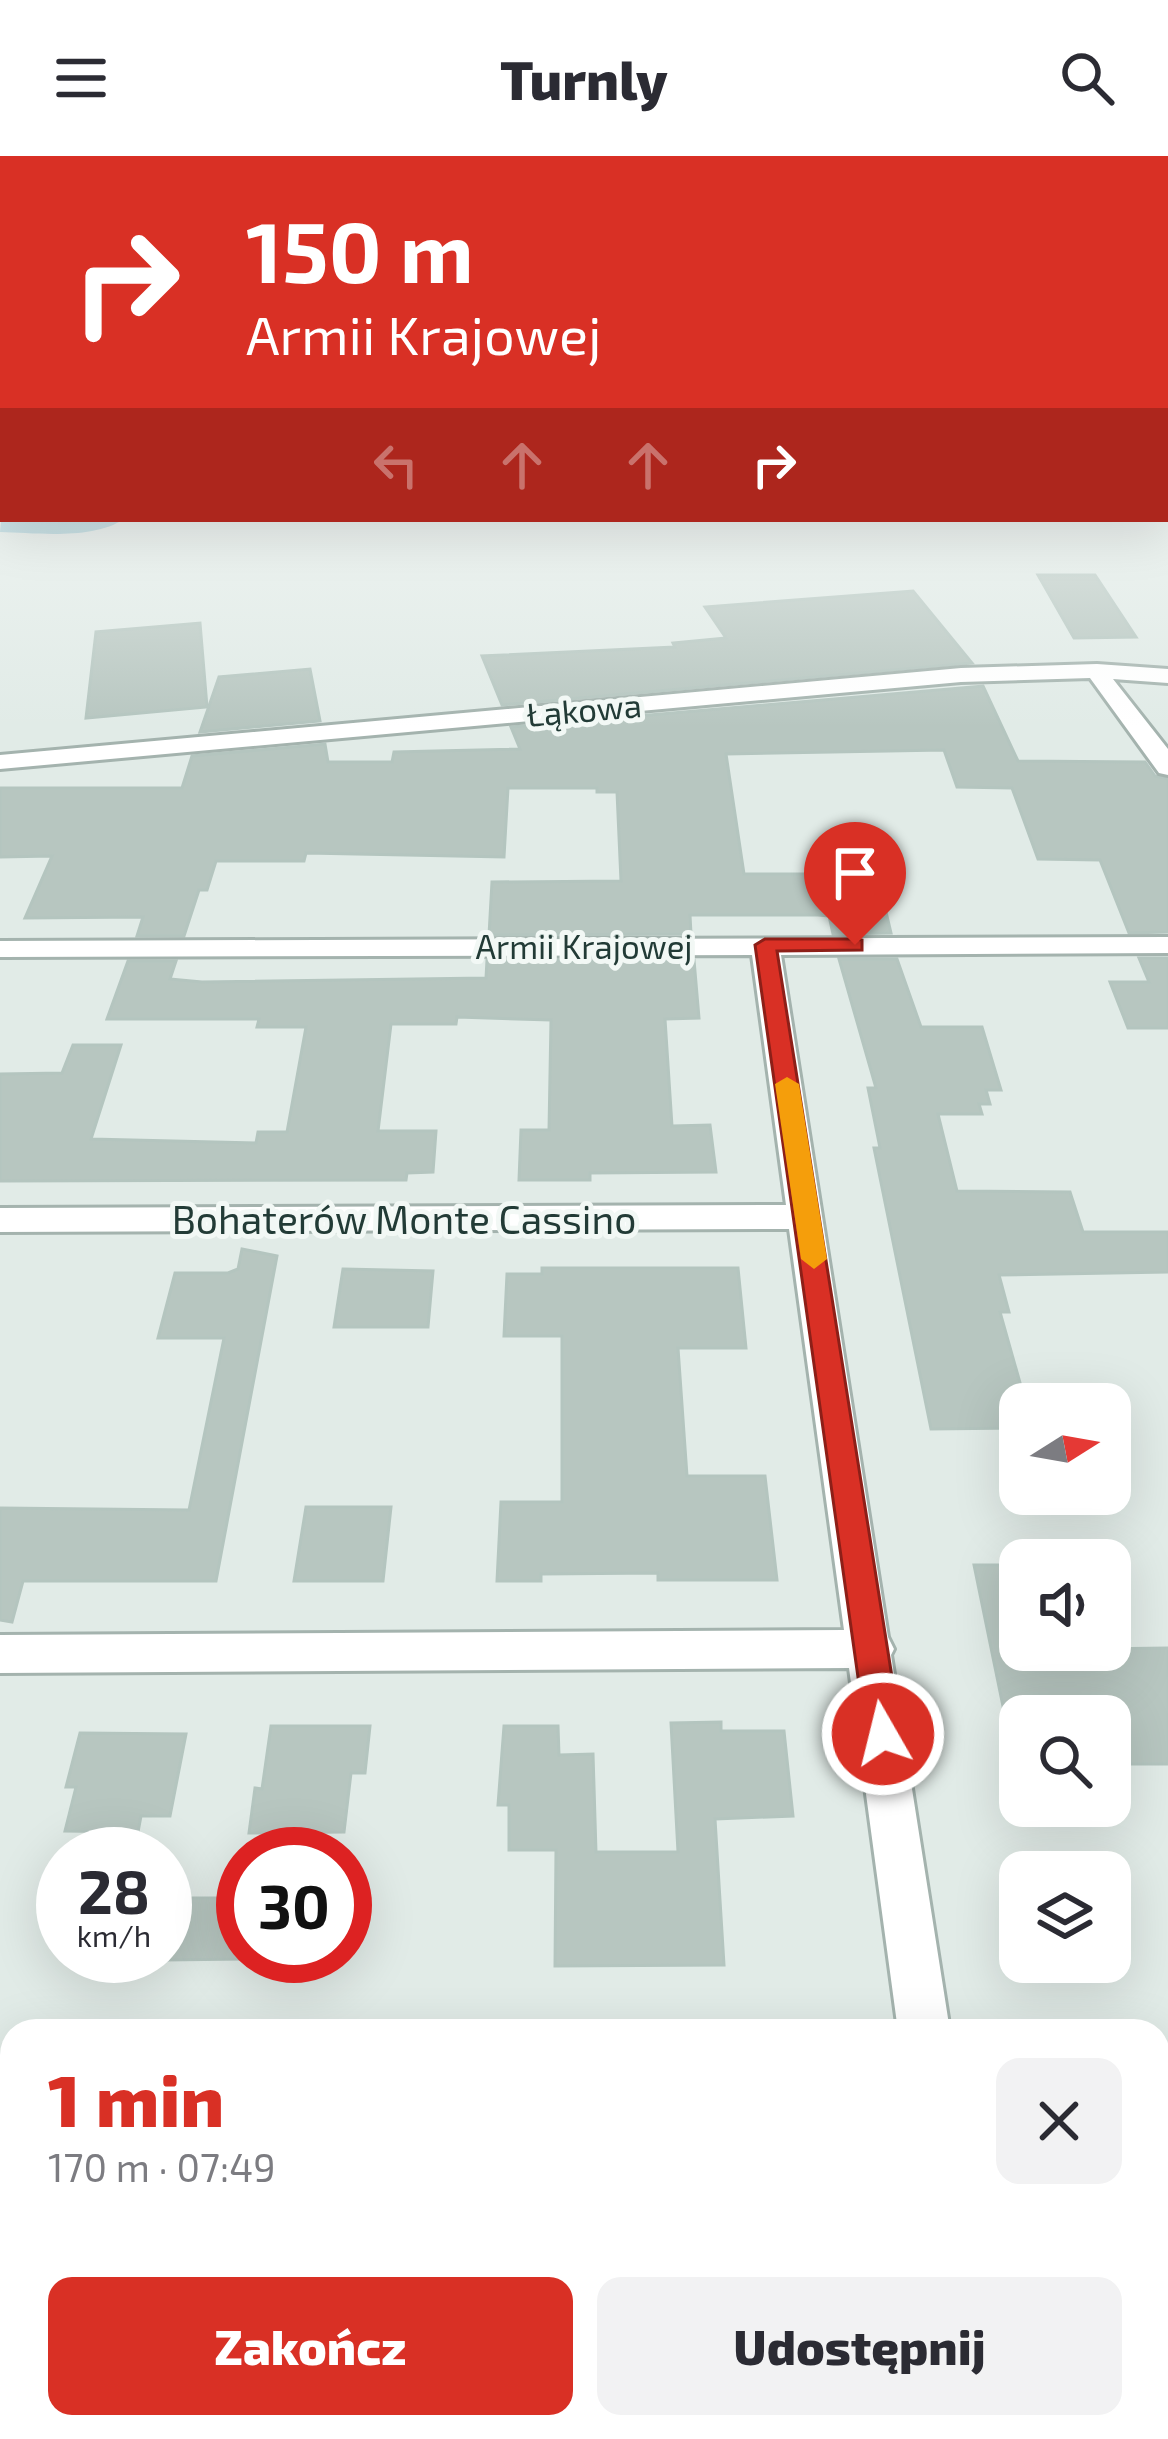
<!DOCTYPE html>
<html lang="pl">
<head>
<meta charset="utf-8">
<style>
	body { margin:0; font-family:"Exo 2",sans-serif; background:#f2f2f3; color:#2b2b33; height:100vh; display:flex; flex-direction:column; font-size:45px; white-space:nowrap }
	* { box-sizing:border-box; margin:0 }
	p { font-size:39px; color:#7c7c81 }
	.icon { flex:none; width:66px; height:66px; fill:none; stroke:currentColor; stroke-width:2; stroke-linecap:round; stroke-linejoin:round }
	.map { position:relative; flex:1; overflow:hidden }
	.side { position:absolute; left:0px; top:1863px; width:1170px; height:420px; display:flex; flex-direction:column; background:#fff; border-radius:36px 36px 0 0; box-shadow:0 12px 48px #0002 }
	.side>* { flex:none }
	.guide { position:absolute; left:0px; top:0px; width:1170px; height:366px; box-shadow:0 12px 48px #0002; background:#d93025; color:#fff; overflow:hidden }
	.needle { width:78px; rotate:79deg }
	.buttons { position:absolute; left:999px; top:1227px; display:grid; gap:24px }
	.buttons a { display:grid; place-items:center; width:132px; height:132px; border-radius:24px; background:#fff; box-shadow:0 12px 48px #0002; font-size:60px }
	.speed { position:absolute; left:36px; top:1671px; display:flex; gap:24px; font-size:60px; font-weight:700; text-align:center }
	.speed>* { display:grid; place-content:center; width:156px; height:156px; border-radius:50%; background:#fff; box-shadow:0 12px 48px #0002; line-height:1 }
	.speed small { font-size:30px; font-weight:400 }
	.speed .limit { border:18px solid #d22; background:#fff; color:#111 }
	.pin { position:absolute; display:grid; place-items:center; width:102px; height:102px; color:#fff; margin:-123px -51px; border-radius:50% 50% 50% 0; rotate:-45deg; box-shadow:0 0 12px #0007 }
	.pin .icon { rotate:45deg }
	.me { position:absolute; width:132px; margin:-66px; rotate:352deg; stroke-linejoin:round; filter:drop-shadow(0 0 9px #0008) }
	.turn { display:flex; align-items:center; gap:42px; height:252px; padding:0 48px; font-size:54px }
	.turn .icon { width:156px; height:156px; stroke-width:2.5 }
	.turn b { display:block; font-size:84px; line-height:102px }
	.lanes { display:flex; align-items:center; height:114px; padding:0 48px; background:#0003; justify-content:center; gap:60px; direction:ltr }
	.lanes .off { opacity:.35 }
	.round { display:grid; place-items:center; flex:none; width:126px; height:126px; border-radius:24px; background:#f2f2f3 }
	.headline { display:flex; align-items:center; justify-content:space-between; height:204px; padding:0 48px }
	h1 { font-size:72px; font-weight:800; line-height:90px; color:#d93025 }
	.cta { display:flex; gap:24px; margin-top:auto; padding:24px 48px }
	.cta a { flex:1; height:138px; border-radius:24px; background:#d93025; color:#fff; font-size:48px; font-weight:800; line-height:138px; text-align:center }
	.cta a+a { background:#f2f2f3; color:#2b2b33 }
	header { display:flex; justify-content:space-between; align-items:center; height:156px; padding:0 48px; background:#fff; font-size:54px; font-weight:800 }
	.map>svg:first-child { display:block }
	.water { fill:#8bc0cf }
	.building { fill:#b7c6c0; stroke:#b4c5bf; stroke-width:3 }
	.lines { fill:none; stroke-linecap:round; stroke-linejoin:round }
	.minor-casing { stroke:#a4b3ae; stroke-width:6 }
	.minor { fill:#fff; fill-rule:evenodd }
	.route { fill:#d93025; stroke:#8d1f18; stroke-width:3 }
	.slow { fill:#f59e0b }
	.labels { text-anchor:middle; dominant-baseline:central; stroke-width:10; stroke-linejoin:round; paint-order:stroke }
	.far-street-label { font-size:33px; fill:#223b36; stroke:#f2f8f5 }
	.street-label { font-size:39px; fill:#223b36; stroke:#f2f8f5 }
</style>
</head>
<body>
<header><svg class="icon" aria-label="menu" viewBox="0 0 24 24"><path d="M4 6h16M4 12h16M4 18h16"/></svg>Turnly<svg class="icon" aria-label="search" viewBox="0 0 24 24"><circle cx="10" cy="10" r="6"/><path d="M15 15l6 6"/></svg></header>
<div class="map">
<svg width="1168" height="2283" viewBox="0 0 1168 2283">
	<rect width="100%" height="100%" fill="#e1ebe7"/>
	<path class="water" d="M 3,344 L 3,363 L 124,363 C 93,384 37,377 0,376 Z"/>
	<g class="building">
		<path d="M 1038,419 L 1095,419 L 1136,481 L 1074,482 Z"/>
		<path d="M 913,435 L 972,507 L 502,549 L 482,500 L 675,491 L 673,487 L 726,482 L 705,451 Z"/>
		<path d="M 200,467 L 207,551 L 86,562 L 96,476 Z"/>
		<path d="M 310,513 L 320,565 L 200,576 L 219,521 Z"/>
		<path d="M 983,530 L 1018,605 L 1145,606 L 1155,620 L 1168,623 L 1168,776 L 1129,777 L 1100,704 L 1038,703 L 1012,632 L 957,631 L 944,594 L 726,598 L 744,718 L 877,718 L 891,777 L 833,778 L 829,760 L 818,759 L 690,759 L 691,778 L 489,779 L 492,726 L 621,725 L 617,636 L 597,636 L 597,632 L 508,632 L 504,701 L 306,697 L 304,705 L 216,705 L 207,734 L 199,734 L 184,780 L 137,780 L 143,761 L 25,762 L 52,700 L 0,701 L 0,632 L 182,632 L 192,600 L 325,588 L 328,606 L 392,606 L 394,596 L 520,593 L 511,571 Z"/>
		<path d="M 1139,802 L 1168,802 L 1168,872 L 1128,872 L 1110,826 L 1149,826 Z"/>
		<path d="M 839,803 L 897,803 L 921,871 L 982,871 L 1001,934 L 986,934 L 990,948 L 979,948 L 982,958 L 938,958 L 957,1035 L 1070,1036 L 1083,1076 L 1168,1076 L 1168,1116 L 999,1119 L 1009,1156 L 1000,1156 L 1026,1248 L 1020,1248 L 1020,1272 L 931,1273 L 874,992 L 880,992 L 868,932 L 876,932 Z"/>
		<path d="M 487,804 L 694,804 L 699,862 L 665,863 L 672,970 L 710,969 L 716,1016 L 590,1017 L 590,1024 L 519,1024 L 521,974 L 549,974 L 551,864 L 457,861 L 456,868 L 391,868 L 378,975 L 436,975 L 433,1016 L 407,1017 L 406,1024 L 0,1025 L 0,918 L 62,917 L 73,889 L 121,889 L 91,983 L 256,987 L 258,976 L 287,976 L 306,871 L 257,871 L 259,863 L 107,863 L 128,805 L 176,805 L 170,823 L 202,826 L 486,822 Z"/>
		<path d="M 242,1093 L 277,1100 L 216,1425 L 23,1425 L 12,1466 L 0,1464 L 0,1352 L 189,1354 L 224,1182 L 158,1182 L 175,1117 L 228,1117 L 238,1113 Z"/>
		<path d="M 542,1112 L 738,1112 L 746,1192 L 678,1192 L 687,1320 L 765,1320 L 777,1424 L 658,1424 L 658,1417 L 541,1418 L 541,1425 L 497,1425 L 501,1346 L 562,1346 L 562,1180 L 504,1180 L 507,1118 L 542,1118 Z"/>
		<path d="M 343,1113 L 433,1115 L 428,1171 L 334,1171 Z"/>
		<path d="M 306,1351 L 391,1351 L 383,1425 L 294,1425 Z"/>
		<path d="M 974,1409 L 1020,1409 L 1020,1494 L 1168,1492 L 1168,1608 L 1110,1608 L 1110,1560 L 1005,1560 Z"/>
		<path d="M 721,1566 L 721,1575 L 784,1575 L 793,1660 L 715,1663 L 724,1809 L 555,1810 L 556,1694 L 509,1694 L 509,1649 L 498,1649 L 504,1570 L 558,1570 L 559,1599 L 593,1598 L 596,1696 L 678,1696 L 671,1567 Z"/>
		<path d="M 271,1570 L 370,1570 L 365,1617 L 351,1617 L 344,1676 L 249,1677 L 255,1632 L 262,1633 Z"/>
		<path d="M 80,1577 L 186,1578 L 170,1660 L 141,1660 L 138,1676 L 65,1675 L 76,1631 L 66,1631 Z"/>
		<path d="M 165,1742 L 243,1742 L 243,1803 L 165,1804 Z"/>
	</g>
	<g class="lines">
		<g class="minor-casing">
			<g id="minor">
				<path d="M 1097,508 L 1168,513 L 1168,527 L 1113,523 L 1168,593 L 1168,619 L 1159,617 L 1090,522 L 961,526 L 0,613 L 0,599 L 961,512 Z"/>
				<path d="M 1168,781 L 1168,797 L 781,799 L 888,1481 L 894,1493 L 891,1499 L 950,1875 L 898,1875 L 849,1512 L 0,1517 L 0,1479 L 844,1474 L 789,1073 L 0,1076 L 0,1052 L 786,1049 L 752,799 L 0,801 L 0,785 Z"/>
				<rect x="0" y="2207" width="12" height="60"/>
				<path d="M 1000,2271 L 1062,2271 L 1067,2283 L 1005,2283 Z"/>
			</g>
		</g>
		<use href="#minor" class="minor"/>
	</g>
	<linearGradient id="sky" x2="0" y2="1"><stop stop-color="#83b9de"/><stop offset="0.44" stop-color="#f2f6f4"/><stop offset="1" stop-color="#f2f6f4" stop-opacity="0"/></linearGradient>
	<rect width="1168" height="571" fill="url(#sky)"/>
	<path class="route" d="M 855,783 L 862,784 L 862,794 L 777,795 L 901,1578 L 895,1589 L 883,1594 L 871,1589 L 866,1578 L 755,789 L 765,783 Z"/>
	<path class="slow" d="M 787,921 L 799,928 L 827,1103 L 814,1113 L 801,1103 L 775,928 Z"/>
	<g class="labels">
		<g class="far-street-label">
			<text transform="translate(584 553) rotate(-5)">Łąkowa</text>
			<text x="584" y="790">Armii Krajowej</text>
		</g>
		<g class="street-label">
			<text x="404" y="1062">Bohaterów Monte Cassino</text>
		</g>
	</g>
</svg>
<div class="buttons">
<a><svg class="needle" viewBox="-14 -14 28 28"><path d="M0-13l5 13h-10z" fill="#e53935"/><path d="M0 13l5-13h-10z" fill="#7c7c81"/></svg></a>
<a><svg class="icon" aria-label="sound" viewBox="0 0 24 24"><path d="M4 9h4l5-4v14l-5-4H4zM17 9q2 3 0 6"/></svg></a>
<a><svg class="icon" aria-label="search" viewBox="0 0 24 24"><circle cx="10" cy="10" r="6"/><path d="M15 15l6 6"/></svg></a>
<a><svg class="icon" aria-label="layers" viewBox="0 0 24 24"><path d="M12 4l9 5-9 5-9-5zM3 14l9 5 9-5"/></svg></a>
</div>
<div class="speed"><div>28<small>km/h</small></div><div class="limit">30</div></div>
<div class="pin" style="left:855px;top:789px;background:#d93025"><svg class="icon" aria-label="arrive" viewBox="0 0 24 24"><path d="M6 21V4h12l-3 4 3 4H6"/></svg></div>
<svg class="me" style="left:883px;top:1578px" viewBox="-20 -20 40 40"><circle r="17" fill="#d93025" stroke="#fff" stroke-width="3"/><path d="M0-11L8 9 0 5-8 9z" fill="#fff"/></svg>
<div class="guide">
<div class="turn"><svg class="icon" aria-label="right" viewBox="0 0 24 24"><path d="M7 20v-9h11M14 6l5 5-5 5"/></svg><div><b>150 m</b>Armii Krajowej</div></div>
<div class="lanes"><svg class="icon off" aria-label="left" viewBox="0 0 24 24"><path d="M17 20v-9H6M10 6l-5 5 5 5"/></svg><svg class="icon off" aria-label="ahead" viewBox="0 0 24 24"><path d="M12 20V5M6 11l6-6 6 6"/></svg><svg class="icon off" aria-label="ahead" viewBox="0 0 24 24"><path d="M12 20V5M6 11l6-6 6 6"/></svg><svg class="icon" aria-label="right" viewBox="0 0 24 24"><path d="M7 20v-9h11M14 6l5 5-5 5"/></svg></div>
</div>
<section class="side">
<div class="headline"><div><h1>1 min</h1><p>170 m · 07:49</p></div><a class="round"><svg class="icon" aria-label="close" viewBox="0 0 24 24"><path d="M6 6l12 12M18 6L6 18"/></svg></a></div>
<div class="cta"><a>Zakończ</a><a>Udostępnij</a></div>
</section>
</div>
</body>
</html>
